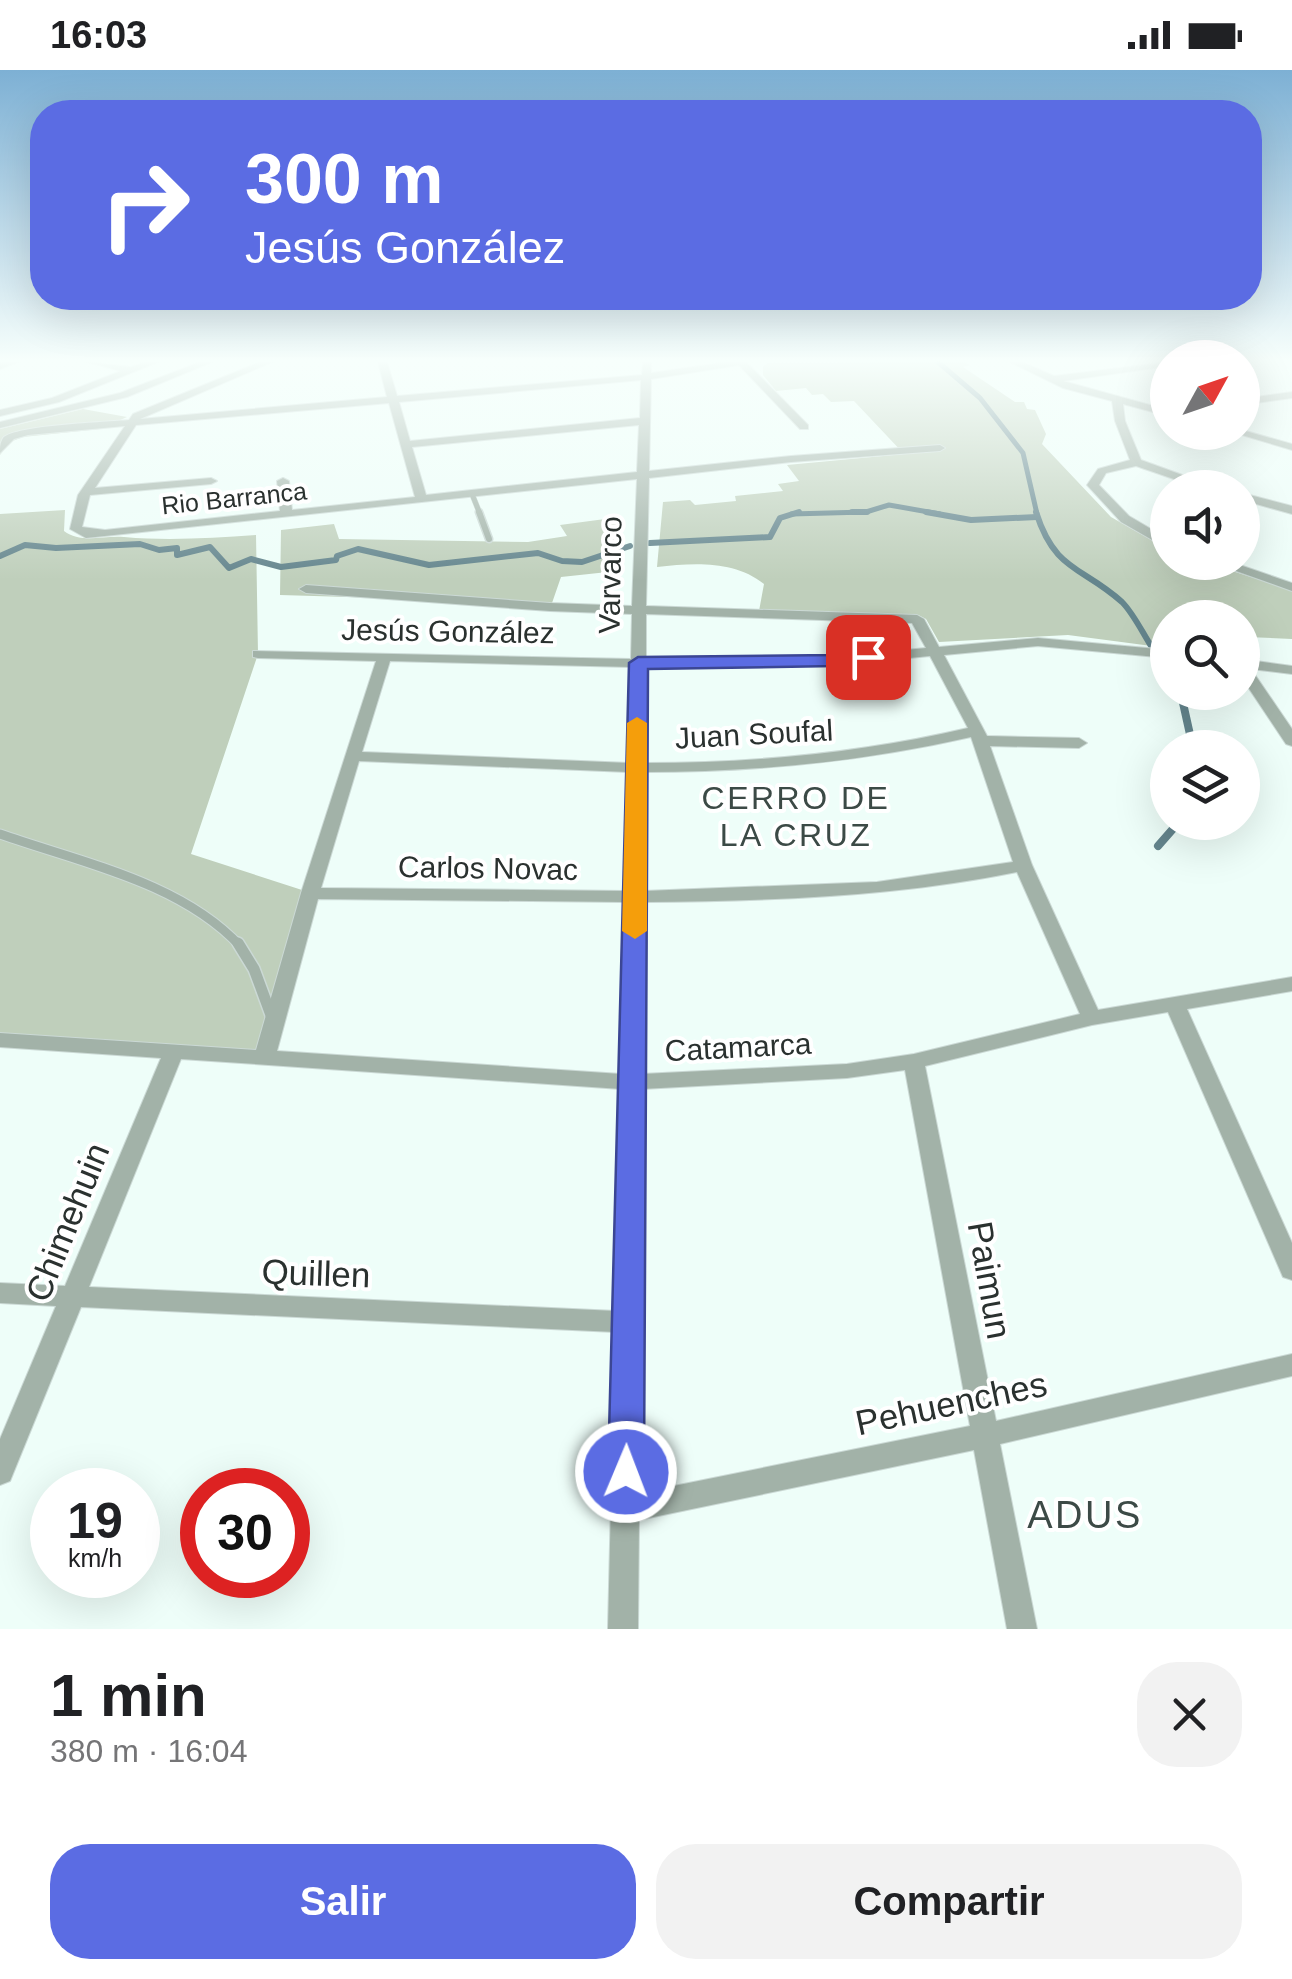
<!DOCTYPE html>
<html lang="es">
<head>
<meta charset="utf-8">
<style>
	body { margin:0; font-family:Arial,sans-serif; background:#f2f2f2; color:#202124; height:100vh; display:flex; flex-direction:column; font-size:38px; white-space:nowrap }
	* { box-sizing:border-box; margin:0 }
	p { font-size:32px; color:#757577 }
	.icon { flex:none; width:55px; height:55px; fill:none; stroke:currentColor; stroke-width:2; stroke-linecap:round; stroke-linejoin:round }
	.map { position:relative; height:1559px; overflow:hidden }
	.details { display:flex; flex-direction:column; background:#fff; flex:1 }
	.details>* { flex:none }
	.guide { position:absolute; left:30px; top:30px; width:1232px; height:210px; border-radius:40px; box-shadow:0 10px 40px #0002; background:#5b6ce3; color:#fff; overflow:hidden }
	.needle { width:65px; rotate:50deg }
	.tools { position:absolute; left:1150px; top:270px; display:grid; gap:20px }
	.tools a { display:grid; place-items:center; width:110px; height:110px; border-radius:50%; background:#fff; box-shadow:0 10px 40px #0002; font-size:50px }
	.speed { position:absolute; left:30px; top:1398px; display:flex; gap:20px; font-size:50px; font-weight:700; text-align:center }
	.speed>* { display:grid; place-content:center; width:130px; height:130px; border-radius:50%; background:#fff; box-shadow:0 10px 40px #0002; line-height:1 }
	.speed small { font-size:25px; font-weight:400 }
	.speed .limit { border:15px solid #d22; background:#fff; color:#111 }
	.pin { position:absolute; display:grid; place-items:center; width:85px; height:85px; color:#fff; margin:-42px; border-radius:20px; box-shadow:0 5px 15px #0006 }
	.me { position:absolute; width:110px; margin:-55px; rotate:1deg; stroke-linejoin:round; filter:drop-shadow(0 0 8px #0008) }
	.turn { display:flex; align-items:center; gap:35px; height:210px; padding:0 50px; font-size:45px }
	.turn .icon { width:130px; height:130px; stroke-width:2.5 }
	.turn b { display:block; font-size:70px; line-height:85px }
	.round { display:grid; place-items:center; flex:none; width:105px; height:105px; border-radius:40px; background:#f2f2f2 }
	.head { display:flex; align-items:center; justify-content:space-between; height:170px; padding:0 50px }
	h1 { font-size:60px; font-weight:600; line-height:75px }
	.cta { display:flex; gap:20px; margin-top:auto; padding:20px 50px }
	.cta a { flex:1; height:115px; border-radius:40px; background:#5b6ce3; color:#fff; font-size:40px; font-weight:600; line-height:115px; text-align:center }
	.cta a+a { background:#f2f2f2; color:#202124 }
	.status { display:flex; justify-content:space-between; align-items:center; height:70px; padding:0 50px; background:#fff; direction:ltr }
	.status svg { height:28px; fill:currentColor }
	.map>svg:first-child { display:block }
	.green { fill:#bfcfbb }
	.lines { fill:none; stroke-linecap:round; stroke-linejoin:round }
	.stream-far2 { stroke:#64858d; stroke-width:5 }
	.stream-far1 { stroke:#64858d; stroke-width:6 }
	.stream { stroke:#64858d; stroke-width:8 }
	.service-far3-casing { stroke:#cbd9d5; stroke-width:6 }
	.service-far2-casing { stroke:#cbd9d5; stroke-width:9 }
	.service-far1-casing { stroke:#cbd9d5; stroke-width:11 }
	.service-casing { stroke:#cbd9d5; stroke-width:14 }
	.minor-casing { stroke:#cbd9d5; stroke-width:2 }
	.service-far3 { stroke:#a2b2a8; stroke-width:5 }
	.service-far2 { stroke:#a2b2a8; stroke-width:6 }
	.service-far1 { stroke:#a2b2a8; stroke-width:9 }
	.service { stroke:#a2b2a8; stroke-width:11 }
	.minor { fill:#a2b2a8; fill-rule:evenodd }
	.route { fill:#5b6ce3; stroke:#3b4694; stroke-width:2.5 }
	.slow { fill:#f59e0b }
	.labels { text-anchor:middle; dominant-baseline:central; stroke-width:8; stroke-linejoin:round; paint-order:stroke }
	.far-street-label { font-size:25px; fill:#2a312f; stroke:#fff }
	.street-label { font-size:30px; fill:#2a312f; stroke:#fff }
	.neighbourhood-label { font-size:32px; letter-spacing:2.5px; fill:#3c4a46; stroke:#fff }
	.near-street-label { font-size:35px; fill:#2a312f; stroke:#fff }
	.near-neighbourhood-label { font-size:38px; letter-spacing:2.5px; fill:#3c4a46; stroke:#fff }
</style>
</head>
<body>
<div class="status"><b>16:03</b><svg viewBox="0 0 49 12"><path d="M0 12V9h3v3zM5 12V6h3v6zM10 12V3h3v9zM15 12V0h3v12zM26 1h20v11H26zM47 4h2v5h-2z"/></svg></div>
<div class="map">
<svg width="1292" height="1559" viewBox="0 0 1292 1559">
	<rect width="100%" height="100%" fill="#eefef9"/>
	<g class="green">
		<path d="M 964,292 L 970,295 L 963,297 L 1015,332 L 1024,332 L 1027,339 L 1035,340 L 1046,364 L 1042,374 L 1111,447 L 1167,479 L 1168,492 L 1207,493 L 1292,520 L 1292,569 L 1247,567 L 1260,589 L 1243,587 L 1242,548 L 1168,548 L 1167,578 L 1068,565 L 939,572 L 926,549 L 918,545 L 759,541 L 764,514 C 734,490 693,493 657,497 L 663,432 L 690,430 L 695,435 L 736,431 L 735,426 L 783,421 L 778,414 L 799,411 L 787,395 L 904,384 L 854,331 L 831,332 L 823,324 L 812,325 L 806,318 L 776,321 L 763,305 L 763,297 L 767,293 Z"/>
		<path d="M 83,339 L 127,347 L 100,359 L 23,367 L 10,372 L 0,385 L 0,359 Z"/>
		<path d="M 65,440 L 64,461 C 81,474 104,465 124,467 C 169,471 211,468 256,465 L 258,584 L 191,784 L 302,820 L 259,983 L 0,963 L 0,444 Z"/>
		<path d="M 620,447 L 617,501 L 561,507 L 552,533 L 280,525 L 281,460 L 334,454 L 339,469 L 528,472 L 567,466 L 560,455 Z"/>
	</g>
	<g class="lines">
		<g class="stream-far2">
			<path d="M 938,292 L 980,328 L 1023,383 L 1037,444"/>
			<path d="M 791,444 L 866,442 L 889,435 L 940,444"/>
		</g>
		<g class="stream-far1">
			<path d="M 852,442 L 867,442"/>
			<path d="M 926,442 L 971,450 L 1037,447"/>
			<path d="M 1036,442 C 1055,502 1082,496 1122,532 C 1134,544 1143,564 1153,579"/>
			<path d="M 650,473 L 770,467 L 780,448 L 799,442"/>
			<path d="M 0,486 L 25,475 L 56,478 L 140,474 L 159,480 L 177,478 L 177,485 L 210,477 L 229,498 L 251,489 L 281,497 L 336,490 L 337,486 L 358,479 L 429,495 L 538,483 L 562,491 L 582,492 L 630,476"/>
			<path d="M 1159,588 L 1168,602"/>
			<path d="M 1181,622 L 1184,635"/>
		</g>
		<g class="stream">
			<path d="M 1183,633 L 1193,678"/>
			<path d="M 1158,776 L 1179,752"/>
		</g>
		<g class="service-far3-casing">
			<path id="service-far3" d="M 472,424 L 480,444"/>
		</g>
		<g class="service-far2-casing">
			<path id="service-far2" d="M 479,442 L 489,469"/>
		</g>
		<g class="service-far1-casing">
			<path id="service-far1" d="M 0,764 C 79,792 181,812 240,876"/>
		</g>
		<g class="service-casing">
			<path id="service" d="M 238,873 L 254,899 L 271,945"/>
		</g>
		<g class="minor-casing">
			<g id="minor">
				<path d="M 5,292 L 18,292 L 0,299 L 0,293 Z"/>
				<path d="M 87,292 L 131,297 L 146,292 L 158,292 L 59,332 L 0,346 L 0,340 L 52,328 L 121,301 Z"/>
				<path d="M 200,292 L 212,292 L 127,327 L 0,358 L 0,352 L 120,323 Z"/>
				<path d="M 260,292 L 272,292 L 140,349 L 387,327 L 378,292 L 387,292 L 397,326 L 642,305 L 643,292 L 651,292 L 651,303 L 727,292 L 746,292 L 808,355 L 808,359 L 800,359 L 739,295 L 651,309 L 649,401 L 791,386 L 940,375 L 945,378 L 940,381 L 791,392 L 649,408 L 646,536 L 917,545 L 924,549 L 939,577 L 1038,568 L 1168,580 L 1168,588 L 1038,576 L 944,585 L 987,666 L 1079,668 L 1087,673 L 1079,678 L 990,676 L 1032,795 L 1098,940 L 1292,907 L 1292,921 L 1187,939 L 1292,1173 L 1292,1210 L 1283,1207 L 1280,1200 L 1168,942 L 1092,955 L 925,996 L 996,1351 L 1292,1284 L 1292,1306 L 1000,1374 L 1037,1559 L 1007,1559 L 974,1380 L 639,1450 L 638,1559 L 608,1559 L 615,1262 L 81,1237 L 10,1411 L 0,1415 L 0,1369 L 56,1236 L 0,1233 L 0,1213 L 65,1216 L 161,988 L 0,977 L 0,963 L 256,980 L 301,823 L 376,591 L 258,588 L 253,587 L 253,581 L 631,589 L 632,544 L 550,541 L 306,523 L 299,519 L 306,515 L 550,533 L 632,536 L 637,409 L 86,468 L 70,459 L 78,425 L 125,356 L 28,365 L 14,369 L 0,383 C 0,376 0,374 3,368 C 15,355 107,352 129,350 L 133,344 ZM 641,310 L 640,348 L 410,371 L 399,332 ZM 389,333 L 415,427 L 292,440 L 289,411 L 283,408 L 277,411 L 280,441 L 105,460 L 82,457 L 90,425 L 211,414 L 217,411 L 211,408 L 95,418 L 136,355 ZM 639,355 L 637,402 L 426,425 L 412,377 ZM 646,544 L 912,553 L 926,578 L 835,587 L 646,589 ZM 930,586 L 968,658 C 861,683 755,693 645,693 L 645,597 L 835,595 ZM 390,591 L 631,597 L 629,693 L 362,682 ZM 971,667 L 1013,792 L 877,812 L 644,821 L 645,702 C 757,702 861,692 971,667 ZM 359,691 L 628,702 L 626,821 L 321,818 ZM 1017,802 L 1080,944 L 914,984 L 847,994 L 642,1004 L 644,832 C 769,831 894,827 1017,802 ZM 318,829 L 625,832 L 621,1004 L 277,981 ZM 181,989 L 621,1019 L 616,1241 L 89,1217 ZM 905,1000 L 970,1356 L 639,1423 L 642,1019 L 847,1008 Z"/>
				<path d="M 1010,292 L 1022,292 L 1054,306 L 1168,292 L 1168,296 L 1063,311 L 1168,340 L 1168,346 L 1123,334 L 1125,351 L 1141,390 L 1218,418 L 1200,418 L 1136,396 L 1106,403 L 1099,415 L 1129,446 L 1168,469 L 1168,479 L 1121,452 L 1087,415 L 1098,399 L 1130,390 L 1115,351 L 1112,331 L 1063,318 Z"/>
				<path d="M 1292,322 L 1292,328 L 1242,335 L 1242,329 Z"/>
				<path d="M 1242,360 L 1292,374 L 1292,380 L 1232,362 L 1242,362 Z"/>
				<path d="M 1242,423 L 1292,436 L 1292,444 L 1242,430 Z"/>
				<path d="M 1211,492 L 1231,492 L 1292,513 L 1292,521 Z"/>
				<path d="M 1242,589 L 1292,596 L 1292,604 L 1251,599 L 1292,659 L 1292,676 L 1286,674 L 1242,608 Z"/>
			</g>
		</g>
		<use href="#service-far3" class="service-far3"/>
		<use href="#service-far2" class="service-far2"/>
		<use href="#service-far1" class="service-far1"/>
		<use href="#service" class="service"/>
		<use href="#minor" class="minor"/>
	</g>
	<linearGradient id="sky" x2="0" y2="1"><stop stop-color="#7db0d4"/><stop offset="0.57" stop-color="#f7fffc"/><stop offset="1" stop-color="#f7fffc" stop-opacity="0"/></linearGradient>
	<rect width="1292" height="510" fill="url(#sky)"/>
	<path class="route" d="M 868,581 L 875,583 L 875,591 L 835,596 L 648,599 L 644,1402 L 638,1414 L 626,1418 L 613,1414 L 608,1402 L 629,593 L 638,587 L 835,585 Z"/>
	<path class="slow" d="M 637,647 L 647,653 L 647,861 L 635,869 L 622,861 L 627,653 Z"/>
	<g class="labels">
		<g class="far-street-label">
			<text transform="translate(234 428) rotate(-6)">Rio Barranca</text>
		</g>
		<g class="street-label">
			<text transform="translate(610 505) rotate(-89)">Varvarco</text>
			<text transform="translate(448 561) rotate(1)">Jesús González</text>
			<text transform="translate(754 664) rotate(-3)">Juan Soufal</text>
			<text transform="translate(488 798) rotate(1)">Carlos Novac</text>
			<text transform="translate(738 977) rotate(-3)">Catamarca</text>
		</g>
		<g class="neighbourhood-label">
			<text x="796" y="728">CERRO DE<tspan x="796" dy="37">LA CRUZ</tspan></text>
		</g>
		<g class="near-street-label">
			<text transform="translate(67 1152) rotate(-68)">Chimehuin</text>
			<text transform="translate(316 1203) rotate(2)">Quillen</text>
			<text transform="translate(990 1210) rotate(80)">Paimun</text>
			<text transform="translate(951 1333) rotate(-12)">Pehuenches</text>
		</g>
		<g class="near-neighbourhood-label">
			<text x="1085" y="1445">ADUS</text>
		</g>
	</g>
</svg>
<div class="tools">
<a><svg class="needle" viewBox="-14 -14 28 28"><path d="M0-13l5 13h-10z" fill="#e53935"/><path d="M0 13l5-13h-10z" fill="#757577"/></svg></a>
<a><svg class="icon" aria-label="sound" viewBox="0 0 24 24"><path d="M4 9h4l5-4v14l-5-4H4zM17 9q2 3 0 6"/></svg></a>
<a><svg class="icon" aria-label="search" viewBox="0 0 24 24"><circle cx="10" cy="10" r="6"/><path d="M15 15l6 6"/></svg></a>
<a><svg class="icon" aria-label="layers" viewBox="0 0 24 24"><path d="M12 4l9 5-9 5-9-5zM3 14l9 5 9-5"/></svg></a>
</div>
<div class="speed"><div>19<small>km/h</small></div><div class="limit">30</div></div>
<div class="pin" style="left:868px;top:587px;background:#d93025"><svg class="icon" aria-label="arrive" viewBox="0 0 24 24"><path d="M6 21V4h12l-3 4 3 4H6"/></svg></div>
<svg class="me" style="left:626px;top:1402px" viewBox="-20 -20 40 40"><circle r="17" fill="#5b6ce3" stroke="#fff" stroke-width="3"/><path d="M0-11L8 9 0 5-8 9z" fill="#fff"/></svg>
<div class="guide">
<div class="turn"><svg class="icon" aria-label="right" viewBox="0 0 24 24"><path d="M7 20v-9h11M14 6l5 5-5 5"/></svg><div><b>300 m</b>Jesús González</div></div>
</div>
</div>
<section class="details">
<div class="head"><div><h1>1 min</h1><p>380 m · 16:04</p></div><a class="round"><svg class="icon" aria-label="close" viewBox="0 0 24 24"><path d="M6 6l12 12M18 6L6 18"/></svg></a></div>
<div class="cta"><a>Salir</a><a>Compartir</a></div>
</section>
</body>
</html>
